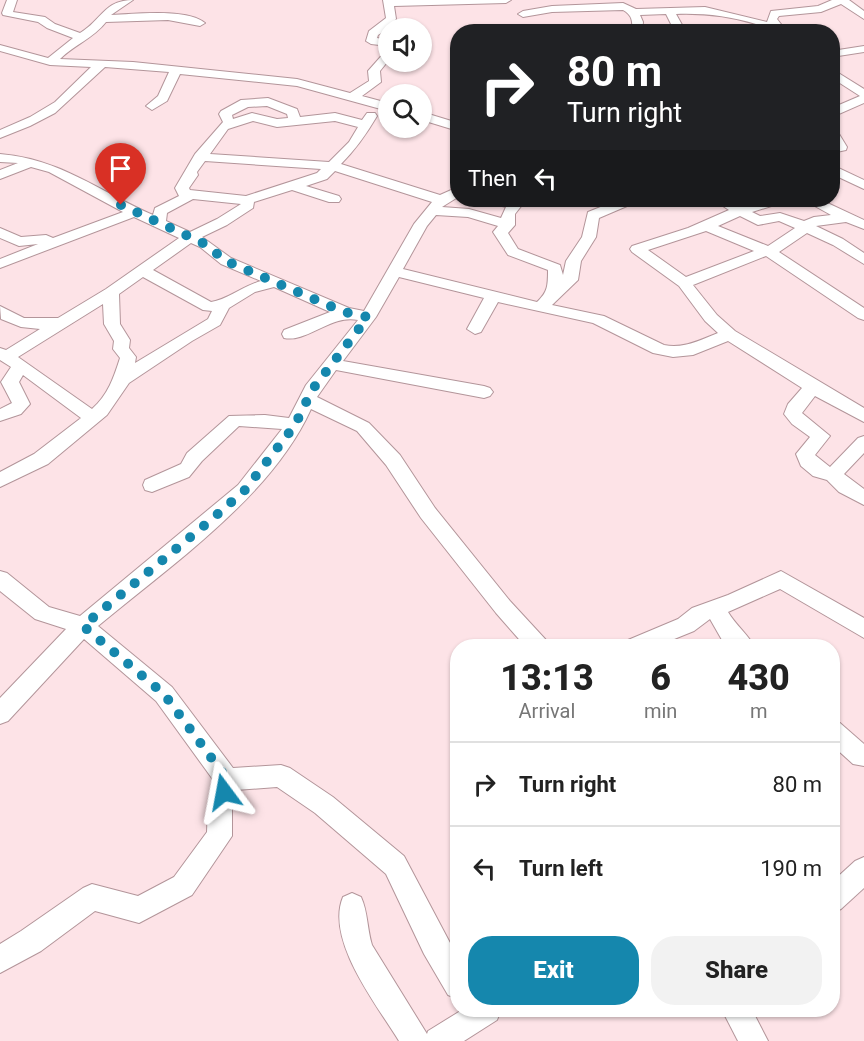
<!DOCTYPE html>
<html lang="en">
<head>
<meta charset="utf-8">
<style>
	body { margin:0; font-family:Roboto,sans-serif; background:#f2f2f2; color:#222; height:100vh; display:flex; flex-direction:column; font-size:22px; white-space:nowrap }
	* { box-sizing:border-box; margin:0 }
	p { font-size:20px; color:#767676 }
	.icon { flex:none; width:33px; height:33px; fill:none; stroke:currentColor; stroke-width:2; stroke-linecap:round; stroke-linejoin:round }
	.map { position:relative; flex:1; overflow:hidden }
	.details { position:absolute; left:450px; top:639px; width:390px; height:378px; display:flex; flex-direction:column; background:#fff; border-radius:24px; box-shadow:0 2px 4px #0004 }
	.details>* { flex:none }
	.top-card { position:absolute; left:450px; top:24px; width:390px; height:183px; border-radius:24px; box-shadow:0 2px 4px #0004; background:#202124; color:#fff; overflow:hidden }
	.tools { position:absolute; left:378px; top:18px; display:grid; gap:12px }
	.tools a { display:grid; place-items:center; width:54px; height:54px; border-radius:50%; background:#fff; box-shadow:0 2px 4px #0004; font-size:30px }
	.pin { position:absolute; display:grid; place-items:center; width:51px; height:51px; color:#fff; margin:-62px -26px; border-radius:50% 50% 50% 0; rotate:-45deg; box-shadow:0 0 6px #0007 }
	.pin .icon { rotate:45deg }
	.me { position:absolute; width:66px; margin:-33px; rotate:347deg; stroke-linejoin:round; filter:drop-shadow(0 0 4px #0008) }
	.turn { display:flex; align-items:center; gap:21px; height:126px; padding:0 18px; font-size:27px }
	.turn .icon { width:78px; height:78px; stroke-width:2.5 }
	.turn b { display:block; font-size:42px; line-height:51px }
	.then { display:flex; align-items:center; height:57px; padding:0 18px; background:#0003; gap:12px; font-size:22px }
	.eta { display:flex; justify-content:space-evenly; align-items:center; height:102px; text-align:center }
	.eta b { font-size:36px; font-weight:800; line-height:42px }
	.button { display:flex; gap:12px; margin-top:auto; padding:12px 18px }
	.button a { flex:1; height:69px; border-radius:24px; background:#1587ad; color:#fff; font-size:24px; font-weight:800; line-height:69px; text-align:center }
	.button a+a { background:#f2f2f2; color:#222 }
	ul { padding:0; list-style:none }
	li { display:flex; align-items:center; gap:18px; height:84px; padding:0 18px; border-top:2px solid #e0e0e0 }
	li div { flex:1 }
	li b { display:block; font-size:22px }
	li em { font-style:normal }
	.map>svg:first-child { display:block }
	.lines { fill:none; stroke-linecap:round; stroke-linejoin:round }
	.street-casing { stroke:#b3959a; stroke-width:2 }
	.street { fill:#fff; fill-rule:evenodd }
	.route { stroke:#1587ad; stroke-width:10; stroke-dasharray:0 18 }
</style>
</head>
<body>
<div class="map">
<svg width="864" height="1041" viewBox="0 0 864 1041">
	<rect width="100%" height="100%" fill="#fde3e7"/>
	<g class="lines">
		<g class="street-casing">
			<g id="street">
				<path d="M 7,0 L 17,0 L 13,12 L 45,17 L 55,24 L 80,33 C 102,20 104,0 133,0 L 111,15 C 135,14 187,8 205,23 L 200,26 L 168,20 L 106,22 C 94,38 74,45 60,59 L 133,62 L 297,79 L 350,93 L 369,81 L 368,71 L 384,53 L 388,52 L 388,61 L 380,71 L 381,82 L 362,96 L 388,103 L 388,111 L 297,86 L 180,74 L 167,101 L 152,110 L 146,106 L 158,96 L 169,72 L 105,67 L 55,113 L 30,126 L 0,138 L 0,130 L 30,117 L 55,102 L 91,67 L 50,65 L 0,51 L 0,45 L 48,58 L 73,38 L 47,28 L 38,22 L 3,15 L 2,13 Z"/>
				<path d="M 383,0 L 511,0 L 506,3 L 394,6 L 396,19 L 385,31 L 378,35 L 377,38 L 388,40 L 388,46 L 371,44 L 366,41 L 369,31 L 386,18 Z"/>
				<path d="M 832,0 L 849,0 L 864,11 L 864,19 L 841,4 L 821,12 L 779,16 L 777,19 L 787,32 C 774,32 768,29 756,24 C 730,16 703,13 676,14 L 686,32 L 675,32 L 666,14 L 640,15 L 643,22 L 642,32 L 632,32 C 633,21 632,15 623,10 L 552,12 L 523,17 L 518,14 L 523,11 L 552,6 L 623,3 L 636,9 L 705,7 L 767,22 L 771,11 L 818,6 Z"/>
				<path d="M 864,46 L 864,52 L 832,57 L 832,51 Z"/>
				<path d="M 832,69 L 864,89 L 864,103 L 832,117 L 832,108 L 860,96 L 832,78 Z"/>
				<path d="M 268,98 L 297,109 L 300,117 L 335,113 L 362,120 L 367,113 L 375,113 L 377,116 C 367,133 356,149 341,164 L 440,195 L 458,187 L 458,197 L 442,207 L 469,209 L 501,218 L 506,207 L 491,203 L 489,200 L 520,202 L 522,205 L 515,214 L 515,225 L 508,233 L 518,249 L 560,265 L 563,275 L 566,261 L 582,237 L 588,212 L 618,200 L 636,200 L 634,203 L 599,218 L 596,237 L 581,261 L 578,280 L 552,305 L 604,316 L 664,345 C 684,349 700,340 718,333 L 705,321 L 679,286 L 632,252 L 630,249 L 632,246 L 688,228 L 729,210 L 714,200 L 730,200 L 742,206 L 763,200 L 783,200 L 781,203 L 752,212 L 760,216 L 780,213 L 804,221 L 814,217 L 831,215 L 804,200 L 821,200 L 864,220 L 864,229 L 846,222 L 816,226 L 843,239 L 864,253 L 864,264 L 833,245 L 807,233 L 779,252 L 864,308 L 864,320 L 858,318 L 766,256 L 693,285 L 717,315 L 735,331 L 864,408 L 864,422 L 815,396 L 802,413 L 830,436 L 815,455 L 830,467 L 858,438 L 864,436 L 864,453 L 844,474 L 864,489 L 864,505 L 839,492 L 827,480 L 813,476 L 801,466 L 796,454 L 810,437 L 792,424 L 784,414 L 788,404 L 802,388 L 728,341 L 693,355 L 673,357 L 653,353 L 593,323 L 498,302 L 481,332 L 475,334 L 467,329 L 484,298 L 399,277 L 376,317 L 343,361 L 484,386 L 490,388 L 493,392 L 490,396 L 484,398 L 336,370 L 317,397 L 369,423 L 400,455 L 435,508 L 510,601 L 546,640 L 549,646 L 525,646 L 496,613 L 421,518 L 386,465 L 357,431 L 311,409 C 271,497 171,565 98,626 L 172,687 L 233,768 L 281,765 L 290,768 L 333,797 L 404,856 L 458,958 L 458,999 L 448,995 L 424,954 L 386,874 L 315,813 L 277,787 L 236,790 L 232,805 L 232,836 L 192,895 L 139,923 L 95,911 L 41,951 L 0,973 L 0,944 L 21,931 L 83,888 L 92,884 L 138,896 L 174,877 L 207,832 L 208,805 L 214,781 L 156,701 L 84,639 L 8,721 L 0,724 L 0,698 L 66,629 L 35,619 L 0,591 L 0,571 L 7,573 L 49,607 L 80,616 L 238,485 L 282,429 L 239,426 L 202,461 L 189,477 L 152,492 L 145,490 L 143,485 L 145,480 L 181,464 L 187,453 L 229,416 L 265,415 L 289,418 L 306,385 L 358,320 C 331,314 307,343 284,338 L 282,334 L 284,330 L 330,312 L 274,287 L 255,292 L 229,308 L 220,325 L 192,341 L 129,383 L 107,415 L 48,464 L 0,487 L 0,472 L 34,454 L 81,418 L 23,375 L 19,382 L 30,404 L 21,414 L 0,421 L 0,409 L 12,403 L 1,382 L 11,367 L 0,360 L 0,348 L 6,350 L 40,329 L 21,327 L 1,319 L 0,306 L 24,318 L 58,318 L 106,289 L 179,238 L 134,217 L 0,268 L 0,259 L 38,244 L 19,246 L 0,238 L 0,228 L 21,237 L 46,235 L 53,238 L 123,212 L 49,172 L 31,167 L 0,179 L 0,170 L 18,163 L 0,162 L 0,154 C 61,159 98,191 153,215 L 155,208 L 179,196 L 175,188 L 195,154 L 223,122 L 219,114 L 221,111 L 241,100 ZM 267,106 L 287,114 L 288,118 L 277,119 L 252,113 L 233,119 L 232,115 L 248,107 ZM 253,121 L 277,127 L 335,121 L 358,127 L 349,142 L 329,162 L 210,154 L 228,129 ZM 205,161 L 321,169 L 317,173 L 246,196 L 190,190 L 189,188 L 198,175 L 197,172 ZM 335,171 L 432,202 L 414,224 L 364,311 L 349,308 L 231,258 L 202,237 L 227,225 L 253,208 L 254,202 L 292,190 L 329,202 L 339,202 L 341,199 L 339,196 L 306,186 L 327,179 ZM 193,199 L 241,204 L 217,219 L 190,232 L 166,221 L 167,213 ZM 436,215 L 468,217 L 498,226 L 493,232 L 508,255 L 548,270 C 548,285 548,292 537,302 L 403,269 L 427,226 ZM 740,216 L 758,225 L 779,221 L 795,228 L 768,246 L 718,226 ZM 706,231 L 754,251 L 686,277 L 648,250 ZM 191,243 L 200,247 L 221,264 L 261,281 C 243,286 227,300 211,302 L 153,270 ZM 143,277 L 203,310 L 212,311 L 208,319 L 135,363 L 136,357 L 129,348 L 130,340 L 120,324 L 119,294 ZM 103,304 L 104,324 L 114,341 L 113,349 L 120,358 C 114,377 108,395 92,409 L 18,357 Z"/>
				<path d="M 422,112 L 458,123 L 458,131 L 422,120 Z"/>
				<path d="M 832,128 L 836,129 L 847,147 L 846,150 L 832,153 Z"/>
				<path d="M 832,165 L 864,180 L 864,189 L 832,174 Z"/>
				<path d="M 781,571 L 864,618 L 864,638 L 780,589 L 728,612 C 735,624 749,636 754,646 L 729,646 L 722,640 L 710,619 L 694,631 L 657,646 L 625,646 L 628,640 L 678,619 L 692,608 L 728,595 Z"/>
				<path d="M 832,720 L 840,723 L 864,744 L 864,766 L 853,764 L 832,745 Z"/>
				<path d="M 864,857 L 864,888 L 841,909 L 832,913 L 832,882 L 855,861 Z"/>
				<path d="M 352,893 L 361,897 C 368,912 367,929 372,945 L 427,1034 L 428,1031 L 462,1010 L 501,1010 L 497,1020 L 464,1041 L 399,1041 C 377,1005 325,940 343,897 Z"/>
				<path d="M 722,1010 L 752,1010 L 768,1041 L 738,1041 Z"/>
			</g>
		</g>
		<use href="#street" class="street"/>
	</g>
	<g class="lines">
		<path class="route" d="M 121,205 L 205,244 L 226,261 L 344,312 L 368,317 L 312,390 L 295,425 L 245,490 L 212,519 L 83,626 L 164,694 L 227,779 L 224,792"/>
	</g>
</svg>
<div class="tools">
<a><svg class="icon" aria-label="sound" viewBox="0 0 24 24"><path d="M4 9h4l5-4v14l-5-4H4zM17 9q2 3 0 6"/></svg></a>
<a><svg class="icon" aria-label="search" viewBox="0 0 24 24"><circle cx="10" cy="10" r="6"/><path d="M15 15l6 6"/></svg></a>
</div>
<div class="pin" style="left:121px;top:205px;background:#d93025"><svg class="icon" aria-label="arrive" viewBox="0 0 24 24"><path d="M6 21V4h12l-3 4 3 4H6"/></svg></div>
<svg class="me" style="left:224px;top:792px" viewBox="-20 -20 40 40"><path d="M0-17L14 15 0 8-14 15z" fill="#1587ad" stroke="#fff" stroke-width="4"/></svg>
<div class="top-card">
<div class="turn"><svg class="icon" aria-label="right" viewBox="0 0 24 24"><path d="M7 20v-9h11M14 6l5 5-5 5"/></svg><div><b>80 m</b>Turn right</div></div>
<div class="then">Then<svg class="icon" aria-label="left" viewBox="0 0 24 24"><path d="M17 20v-9H6M10 6l-5 5 5 5"/></svg></div>
</div>
<section class="details">
<div class="eta">
<div><b>13:13</b><p>Arrival</p></div>
<div><b>6</b><p>min</p></div>
<div><b>430</b><p>m</p></div>
</div>
<ul>
<li><svg class="icon" aria-label="right" viewBox="0 0 24 24"><path d="M7 20v-9h11M14 6l5 5-5 5"/></svg><div><b>Turn right</b></div><em>80 m</em></li>
<li><svg class="icon" aria-label="left" viewBox="0 0 24 24"><path d="M17 20v-9H6M10 6l-5 5 5 5"/></svg><div><b>Turn left</b></div><em>190 m</em></li>
</ul>
<div class="button"><a>Exit</a><a>Share</a></div>
</section>
</div>
</body>
</html>
